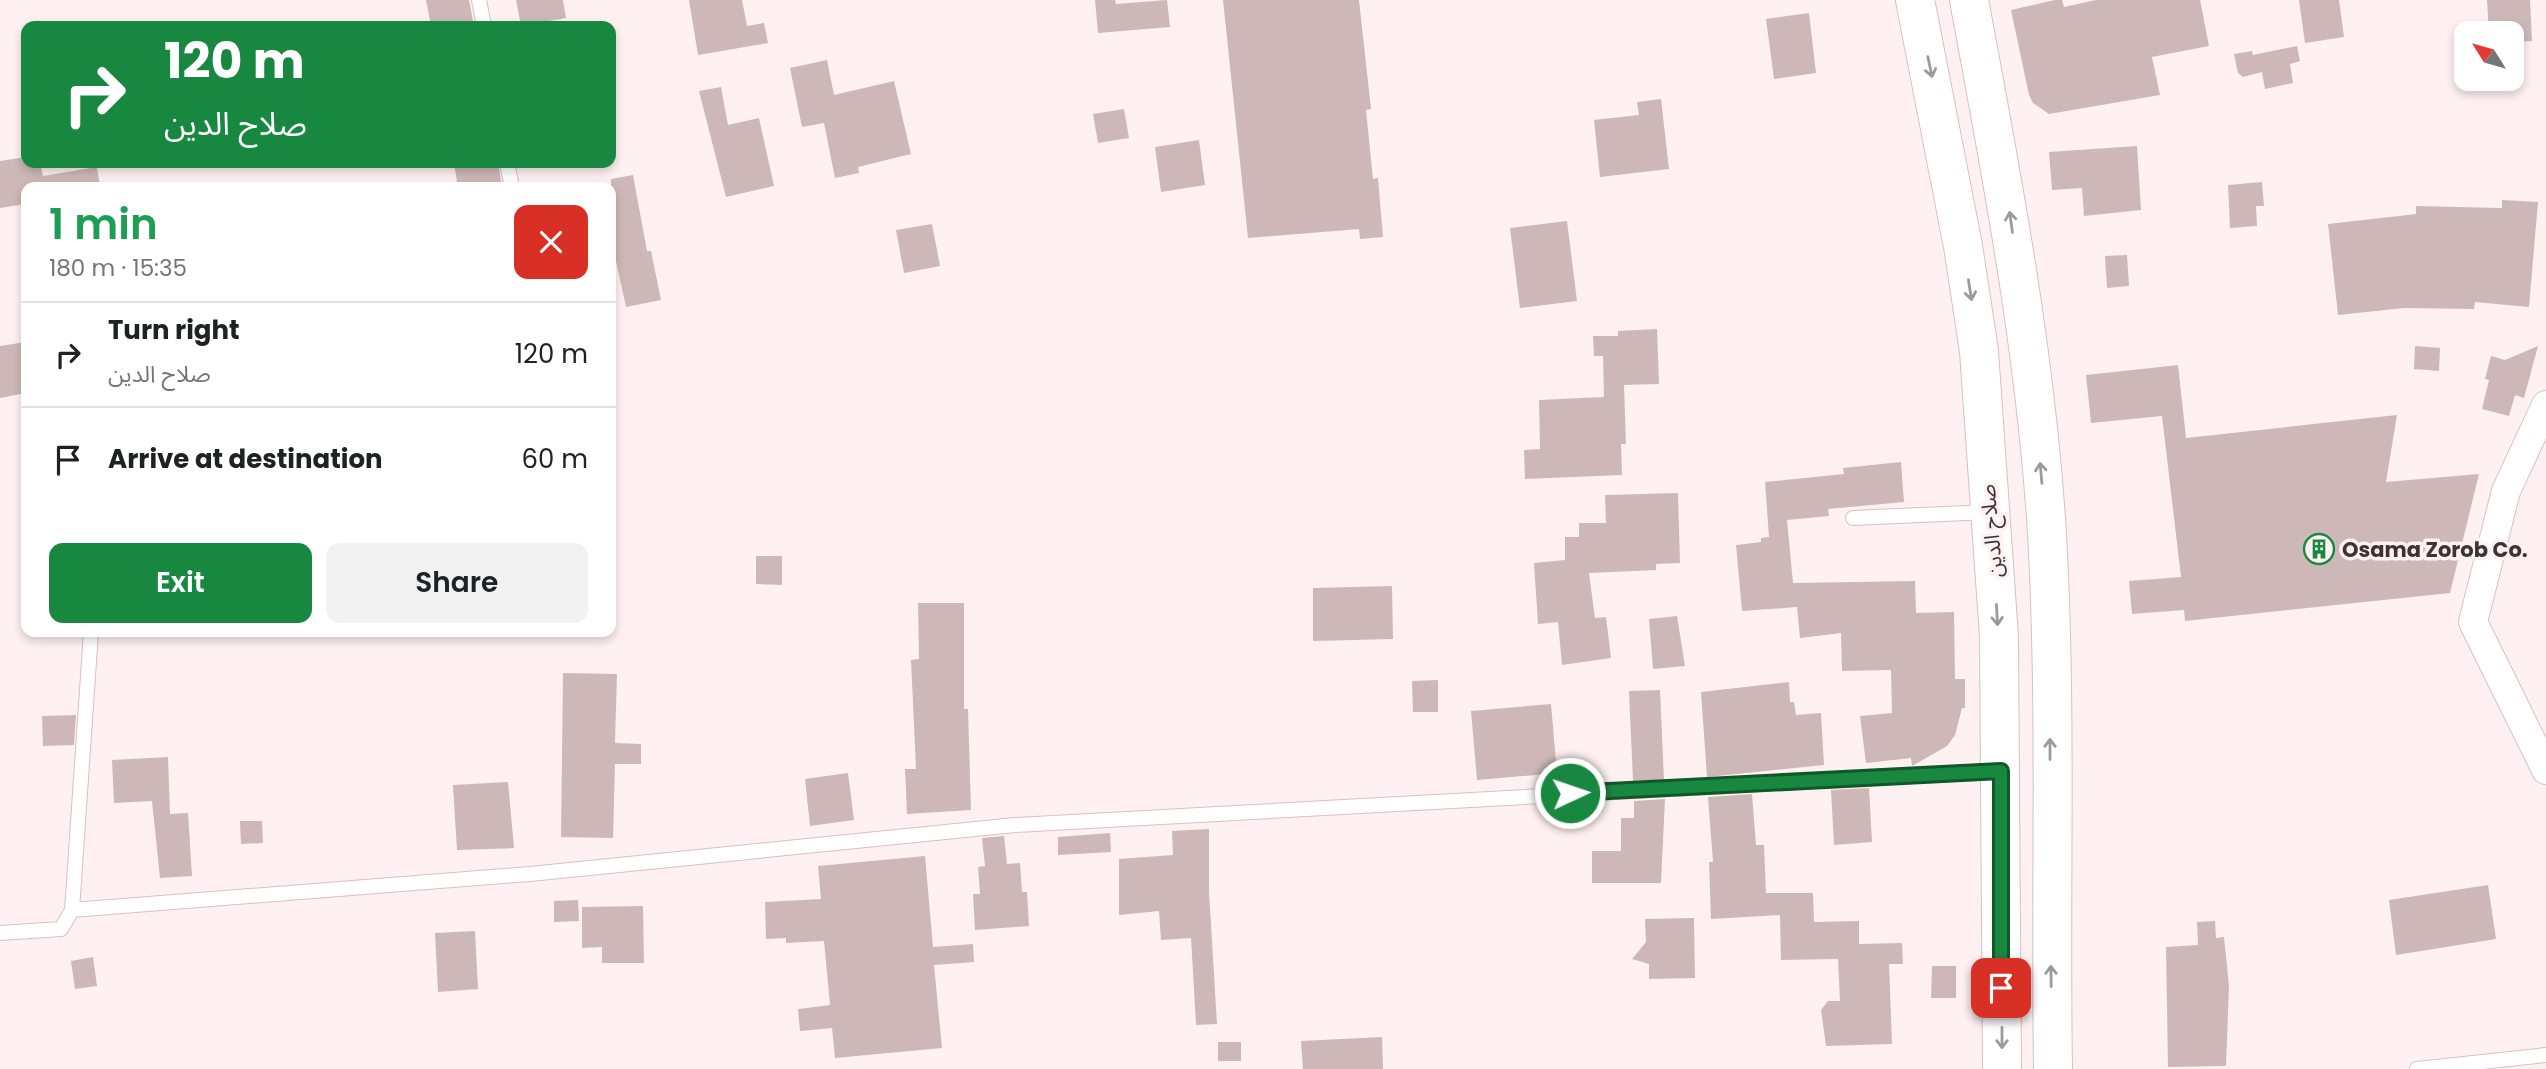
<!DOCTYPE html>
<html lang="en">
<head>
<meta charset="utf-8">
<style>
	body { margin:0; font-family:Poppins,"Noto Sans Arabic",sans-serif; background:#f2f2f2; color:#202124; height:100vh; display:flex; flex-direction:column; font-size:26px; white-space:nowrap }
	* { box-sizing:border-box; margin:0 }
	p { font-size:23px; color:#757577 }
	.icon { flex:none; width:38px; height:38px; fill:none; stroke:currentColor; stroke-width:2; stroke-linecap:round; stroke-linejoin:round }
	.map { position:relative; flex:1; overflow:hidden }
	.panel { position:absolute; left:21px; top:182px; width:595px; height:455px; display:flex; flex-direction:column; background:#fff; border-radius:14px; box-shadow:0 4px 10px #0003 }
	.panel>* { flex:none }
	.top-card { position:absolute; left:21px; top:21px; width:595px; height:147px; border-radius:14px; box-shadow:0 4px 10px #0003; background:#188840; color:#fff; overflow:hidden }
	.needle { width:46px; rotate:307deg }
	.buttons { position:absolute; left:2454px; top:21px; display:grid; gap:14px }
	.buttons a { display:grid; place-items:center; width:70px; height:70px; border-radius:14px; background:#fff; box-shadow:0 4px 10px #0003; font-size:35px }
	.pin { position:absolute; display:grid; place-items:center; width:60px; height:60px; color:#fff; margin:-30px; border-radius:14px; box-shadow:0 4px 10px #0006 }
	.me { position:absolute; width:77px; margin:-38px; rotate:87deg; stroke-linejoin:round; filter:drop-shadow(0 0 5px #0008) }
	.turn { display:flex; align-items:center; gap:24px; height:147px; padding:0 28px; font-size:32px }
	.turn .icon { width:91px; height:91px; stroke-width:2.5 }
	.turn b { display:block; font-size:49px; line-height:60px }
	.round { display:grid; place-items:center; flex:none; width:74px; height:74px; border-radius:14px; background:#f2f2f2 }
	.headline { display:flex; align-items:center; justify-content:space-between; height:119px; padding:0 28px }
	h1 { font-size:42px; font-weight:600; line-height:52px; color:#1e9e55 }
	.primary-button { display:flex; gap:14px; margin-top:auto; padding:14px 28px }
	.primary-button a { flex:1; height:80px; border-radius:14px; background:#188840; color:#fff; font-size:28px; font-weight:600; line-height:80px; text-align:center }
	.primary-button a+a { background:#f2f2f2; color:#202124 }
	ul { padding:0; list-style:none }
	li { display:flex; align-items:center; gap:21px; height:105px; padding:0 28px; border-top:2px solid #e0e0e0 }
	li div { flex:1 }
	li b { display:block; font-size:26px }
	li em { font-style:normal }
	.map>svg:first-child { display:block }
	.building { fill:#cdb8b7 }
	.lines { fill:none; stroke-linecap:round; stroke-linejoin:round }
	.service-casing { stroke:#d6c1c0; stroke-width:16 }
	.minor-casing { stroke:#d6c1c0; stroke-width:30 }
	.trunk-casing { stroke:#d6c1c0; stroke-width:40 }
	.service { stroke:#fff; stroke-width:14 }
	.minor { stroke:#fff; stroke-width:28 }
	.trunk { stroke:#fff; stroke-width:38 }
	.oneway { stroke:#9e9a99 }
	.route-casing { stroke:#10582a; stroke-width:18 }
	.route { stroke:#188840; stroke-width:12 }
	.labels { text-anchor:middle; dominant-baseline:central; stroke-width:7; stroke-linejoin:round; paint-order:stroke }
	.street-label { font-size:21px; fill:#3c3433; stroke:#fff1f1 }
	.poi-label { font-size:21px; font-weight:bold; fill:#3c3433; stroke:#fff1f1; text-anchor:start }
</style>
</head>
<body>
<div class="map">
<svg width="2546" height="1069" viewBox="0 0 2546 1069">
	<rect width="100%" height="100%" fill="#fff1f1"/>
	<g class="building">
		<path d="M 426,0 L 469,0 L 474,26 L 431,26 Z"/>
		<path d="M 516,0 L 563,0 L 566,18 L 521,26 Z"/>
		<path d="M 689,0 L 742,0 L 747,26 L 764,23 L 768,43 L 698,55 Z"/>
		<path d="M 1095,0 L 1115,0 L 1116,4 L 1167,0 L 1170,27 L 1098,33 Z"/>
		<path d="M 1223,0 L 1359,0 L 1371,109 L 1366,110 L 1373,179 L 1378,178 L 1383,237 L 1360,239 L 1359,229 L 1248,238 Z"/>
		<path d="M 2055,0 L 2062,0 L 2064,7 L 2096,0 L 2200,0 L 2209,46 L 2152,57 L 2160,95 L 2049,114 L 2033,103 L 2029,95 L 2011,10 Z"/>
		<path d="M 2299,0 L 2339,0 L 2344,37 L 2305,43 Z"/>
		<path d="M 2487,0 L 2530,0 L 2532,41 L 2511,42 L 2511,33 L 2489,33 Z"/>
		<path d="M 1809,13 L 1816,73 L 1774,79 L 1766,19 Z"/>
		<path d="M 2297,46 L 2300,61 L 2290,64 L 2293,83 L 2265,89 L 2262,72 L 2243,77 L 2238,73 L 2234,54 L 2252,51 L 2253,55 Z"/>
		<path d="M 827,60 L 834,95 L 894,81 L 911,154 L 858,167 L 859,173 L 835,178 L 824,123 L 802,127 L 790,68 Z"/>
		<path d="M 721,87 L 728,125 L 759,118 L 774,186 L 726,197 L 699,91 Z"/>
		<path d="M 1661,99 L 1669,169 L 1600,177 L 1594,120 L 1639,115 L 1637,102 Z"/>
		<path d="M 1124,109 L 1129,138 L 1098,143 L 1093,114 Z"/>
		<path d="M 1199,140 L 1205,185 L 1161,192 L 1155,147 Z"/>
		<path d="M 2137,146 L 2141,210 L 2084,216 L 2082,188 L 2052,190 L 2049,152 Z"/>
		<path d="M 26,157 L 26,163 L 40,163 L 43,176 L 97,167 L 100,187 L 26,187 L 26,204 L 0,208 L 0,161 Z"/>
		<path d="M 454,163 L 498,163 L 502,187 L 458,187 Z"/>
		<path d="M 633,175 L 647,251 L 651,251 L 661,300 L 626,307 L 611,238 L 611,179 Z"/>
		<path d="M 2262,182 L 2264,206 L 2256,206 L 2257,226 L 2230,228 L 2228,185 Z"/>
		<path d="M 2502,200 L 2538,202 L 2529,307 L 2475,302 L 2474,309 L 2404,308 L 2338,315 L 2328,224 L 2416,214 L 2416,206 L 2502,208 Z"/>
		<path d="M 1567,221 L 1577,301 L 1520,308 L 1510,228 Z"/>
		<path d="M 932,224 L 940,266 L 904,273 L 896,230 Z"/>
		<path d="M 2127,255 L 2129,286 L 2107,288 L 2105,256 Z"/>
		<path d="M 1657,329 L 1659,384 L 1624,385 L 1626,444 L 1621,444 L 1622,475 L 1525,479 L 1524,450 L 1540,449 L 1539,400 L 1604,397 L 1603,356 L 1594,356 L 1593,336 L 1618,336 L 1618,331 Z"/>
		<path d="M 26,342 L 26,393 L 0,398 L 0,346 Z"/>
		<path d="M 2415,346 L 2440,348 L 2439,371 L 2414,369 Z"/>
		<path d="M 2538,346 L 2524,398 L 2515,395 L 2509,416 L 2482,409 L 2489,380 L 2485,379 L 2491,356 L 2505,360 Z"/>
		<path d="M 2178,365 L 2186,438 L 2397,415 L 2386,482 L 2479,474 L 2450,593 L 2185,621 L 2184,610 L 2132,614 L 2129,581 L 2181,577 L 2162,416 L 2091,423 L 2086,375 Z"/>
		<path d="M 1901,462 L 1904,502 L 1828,509 L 1829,516 L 1787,520 L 1793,583 L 1915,581 L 1916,613 L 1954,612 L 1955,679 L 1965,679 L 1965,708 L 1962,708 L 1955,735 L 1947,746 L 1912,766 L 1911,758 L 1866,763 L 1860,716 L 1892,713 L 1891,670 L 1842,671 L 1841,633 L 1800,638 L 1797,607 L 1742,611 L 1736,545 L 1761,542 L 1761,538 L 1769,537 L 1765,482 L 1844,474 L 1843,468 Z"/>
		<path d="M 1678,493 L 1680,563 L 1656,564 L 1656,570 L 1589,573 L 1595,618 L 1606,617 L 1611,658 L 1562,665 L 1558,622 L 1538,624 L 1534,563 L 1565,560 L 1565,537 L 1579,537 L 1579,523 L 1606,523 L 1605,495 Z"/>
		<path d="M 756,556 L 782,556 L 782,585 L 756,584 Z"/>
		<path d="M 1392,586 L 1393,639 L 1313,641 L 1313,588 Z"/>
		<path d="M 918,603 L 964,603 L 964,709 L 968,709 L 971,810 L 907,814 L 905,769 L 916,769 L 911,660 L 919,659 Z"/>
		<path d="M 1677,616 L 1685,666 L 1653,669 L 1649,619 Z"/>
		<path d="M 563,673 L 617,674 L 615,743 L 641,744 L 641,764 L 615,764 L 613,838 L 561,837 Z"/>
		<path d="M 1438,680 L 1438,712 L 1413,712 L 1412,681 Z"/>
		<path d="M 1789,682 L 1790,702 L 1794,702 L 1796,715 L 1821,713 L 1824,765 L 1707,777 L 1701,692 Z"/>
		<path d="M 1660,690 L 1664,780 L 1633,781 L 1629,691 Z"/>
		<path d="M 1551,704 L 1557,773 L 1477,780 L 1471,711 Z"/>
		<path d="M 76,715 L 74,745 L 43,746 L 42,716 Z"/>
		<path d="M 168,757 L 170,814 L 188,813 L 192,876 L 160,878 L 152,801 L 114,803 L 112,760 Z"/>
		<path d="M 848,773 L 854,820 L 810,826 L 805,779 Z"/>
		<path d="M 508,782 L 514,848 L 457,850 L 453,785 Z"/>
		<path d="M 1869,788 L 1872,842 L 1834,845 L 1831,790 Z"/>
		<path d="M 1752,794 L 1756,845 L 1764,845 L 1766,893 L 1813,893 L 1814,922 L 1859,921 L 1859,944 L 1902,943 L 1903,964 L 1889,964 L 1892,1044 L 1826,1046 L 1821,1010 L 1828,1001 L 1840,1001 L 1838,959 L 1781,960 L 1780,915 L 1711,919 L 1709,862 L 1713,862 L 1708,797 Z"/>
		<path d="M 1665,799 L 1661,883 L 1592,883 L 1592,851 L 1621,851 L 1621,818 L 1634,818 L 1634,801 Z"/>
		<path d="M 240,821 L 262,821 L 263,843 L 241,844 Z"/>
		<path d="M 1209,829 L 1209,891 L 1217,1024 L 1196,1025 L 1191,938 L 1161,940 L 1159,911 L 1119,915 L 1119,859 L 1173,855 L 1172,831 Z"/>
		<path d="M 1110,833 L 1111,852 L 1058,855 L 1058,837 Z"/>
		<path d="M 1004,836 L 1007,864 L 1020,863 L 1022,892 L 1027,892 L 1029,926 L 975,930 L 973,894 L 980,894 L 978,867 L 985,866 L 982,838 Z"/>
		<path d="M 925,856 L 933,947 L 973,944 L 974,962 L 934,965 L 942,1048 L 835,1058 L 832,1028 L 800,1031 L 798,1009 L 830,1005 L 824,941 L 786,943 L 786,938 L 766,939 L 765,902 L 821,899 L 818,866 Z"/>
		<path d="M 2488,885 L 2496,939 L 2396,955 L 2389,900 Z"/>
		<path d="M 578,900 L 579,921 L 554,922 L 554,901 Z"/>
		<path d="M 643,906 L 644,963 L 602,963 L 602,947 L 582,948 L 582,907 Z"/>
		<path d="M 1694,918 L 1695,978 L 1649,979 L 1649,964 L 1632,959 L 1646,942 L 1645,919 Z"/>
		<path d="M 2215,921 L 2216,938 L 2224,937 L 2229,986 L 2226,1066 L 2168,1067 L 2166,947 L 2198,945 L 2197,922 Z"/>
		<path d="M 475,931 L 478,989 L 438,992 L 435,933 Z"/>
		<path d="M 93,957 L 97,986 L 75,989 L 71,961 Z"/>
		<path d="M 1932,966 L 1956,966 L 1956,998 L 1931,998 Z"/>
		<path d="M 1382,1037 L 1383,1069 L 1303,1069 L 1301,1041 Z"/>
		<rect x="1218" y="1042" width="23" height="19"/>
	</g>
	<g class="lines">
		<g class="service-casing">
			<g id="service">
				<path d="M 479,0 L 484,26"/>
				<path d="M 507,163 L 512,187"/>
				<path d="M 1853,518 L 1989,512"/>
				<path d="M 72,910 L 530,874 L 1015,825 L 2000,771"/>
				<path d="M 0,933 L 61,929 L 72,910 L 91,632"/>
				<path d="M 2417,1069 L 2546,1055"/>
			</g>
		</g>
		<g class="minor-casing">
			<path id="minor" d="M 2546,405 L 2506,491 L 2473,622 L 2546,770"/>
		</g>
		<g class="trunk-casing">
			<g id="trunk">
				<path d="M 1915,0 L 1963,246 L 1979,351 L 1999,637 L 2002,1069"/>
				<path d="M 1969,0 C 2002,177 2036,354 2047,534 C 2057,712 2050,891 2053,1069"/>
			</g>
		</g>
		<use href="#service" class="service"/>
		<use href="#minor" class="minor"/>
		<use href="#trunk" class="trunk"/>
	</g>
	<defs><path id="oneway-shaft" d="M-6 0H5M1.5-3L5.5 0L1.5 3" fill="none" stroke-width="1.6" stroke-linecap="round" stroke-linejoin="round" transform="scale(1.75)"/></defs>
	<g class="oneway">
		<use href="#oneway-shaft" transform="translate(1930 67) rotate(78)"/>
		<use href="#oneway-shaft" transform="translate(2011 222) rotate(-98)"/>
		<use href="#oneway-shaft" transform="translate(1970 290) rotate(81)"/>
		<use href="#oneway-shaft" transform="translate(2041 473) rotate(-95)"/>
		<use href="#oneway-shaft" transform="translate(1997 615) rotate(87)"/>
		<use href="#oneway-shaft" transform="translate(2050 749) rotate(-90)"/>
		<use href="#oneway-shaft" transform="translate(2051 976) rotate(-91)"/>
		<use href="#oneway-shaft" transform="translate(2002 1038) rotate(90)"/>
	</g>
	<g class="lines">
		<g class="route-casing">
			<path id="route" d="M 1570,793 L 2001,771 L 2001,988"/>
		</g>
		<use href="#route" class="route"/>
	</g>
	<defs>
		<g id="building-ring" transform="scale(1.575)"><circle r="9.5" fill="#fff1f1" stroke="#188840" stroke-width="1.5"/><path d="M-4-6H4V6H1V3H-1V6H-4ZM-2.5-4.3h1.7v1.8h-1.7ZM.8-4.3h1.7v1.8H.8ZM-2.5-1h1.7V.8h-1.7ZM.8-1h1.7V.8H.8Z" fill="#188840"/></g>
	</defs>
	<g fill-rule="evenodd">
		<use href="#building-ring" x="2319" y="549"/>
	</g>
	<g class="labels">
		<g class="street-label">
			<text transform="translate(1991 531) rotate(-95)">صلاح الدين</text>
		</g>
		<g class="poi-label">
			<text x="2342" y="549">Osama Zorob Co.</text>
		</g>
	</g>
</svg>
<div class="buttons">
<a><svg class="needle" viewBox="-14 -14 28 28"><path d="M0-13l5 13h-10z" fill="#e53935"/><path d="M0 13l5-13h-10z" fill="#757577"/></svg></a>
</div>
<div class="pin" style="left:2001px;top:988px;background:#d93025"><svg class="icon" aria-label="arrive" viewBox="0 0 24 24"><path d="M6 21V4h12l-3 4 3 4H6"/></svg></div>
<svg class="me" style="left:1570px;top:793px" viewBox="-20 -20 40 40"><circle r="17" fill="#188840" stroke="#fff" stroke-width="3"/><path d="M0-11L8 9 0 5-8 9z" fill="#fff"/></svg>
<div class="top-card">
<div class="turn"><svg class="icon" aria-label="right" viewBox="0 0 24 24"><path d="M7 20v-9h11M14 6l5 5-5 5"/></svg><div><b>120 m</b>صلاح الدين</div></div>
</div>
<section class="panel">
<div class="headline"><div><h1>1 min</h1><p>180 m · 15:35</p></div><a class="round" style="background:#d93025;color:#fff"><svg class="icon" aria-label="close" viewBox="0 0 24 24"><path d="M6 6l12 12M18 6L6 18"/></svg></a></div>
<ul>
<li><svg class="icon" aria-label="right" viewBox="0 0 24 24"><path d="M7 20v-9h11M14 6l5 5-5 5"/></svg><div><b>Turn right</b><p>صلاح الدين</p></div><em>120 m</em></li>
<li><svg class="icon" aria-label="arrive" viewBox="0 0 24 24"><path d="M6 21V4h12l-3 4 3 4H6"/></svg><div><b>Arrive at destination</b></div><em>60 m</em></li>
</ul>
<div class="primary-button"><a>Exit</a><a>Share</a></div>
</section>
</div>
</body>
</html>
